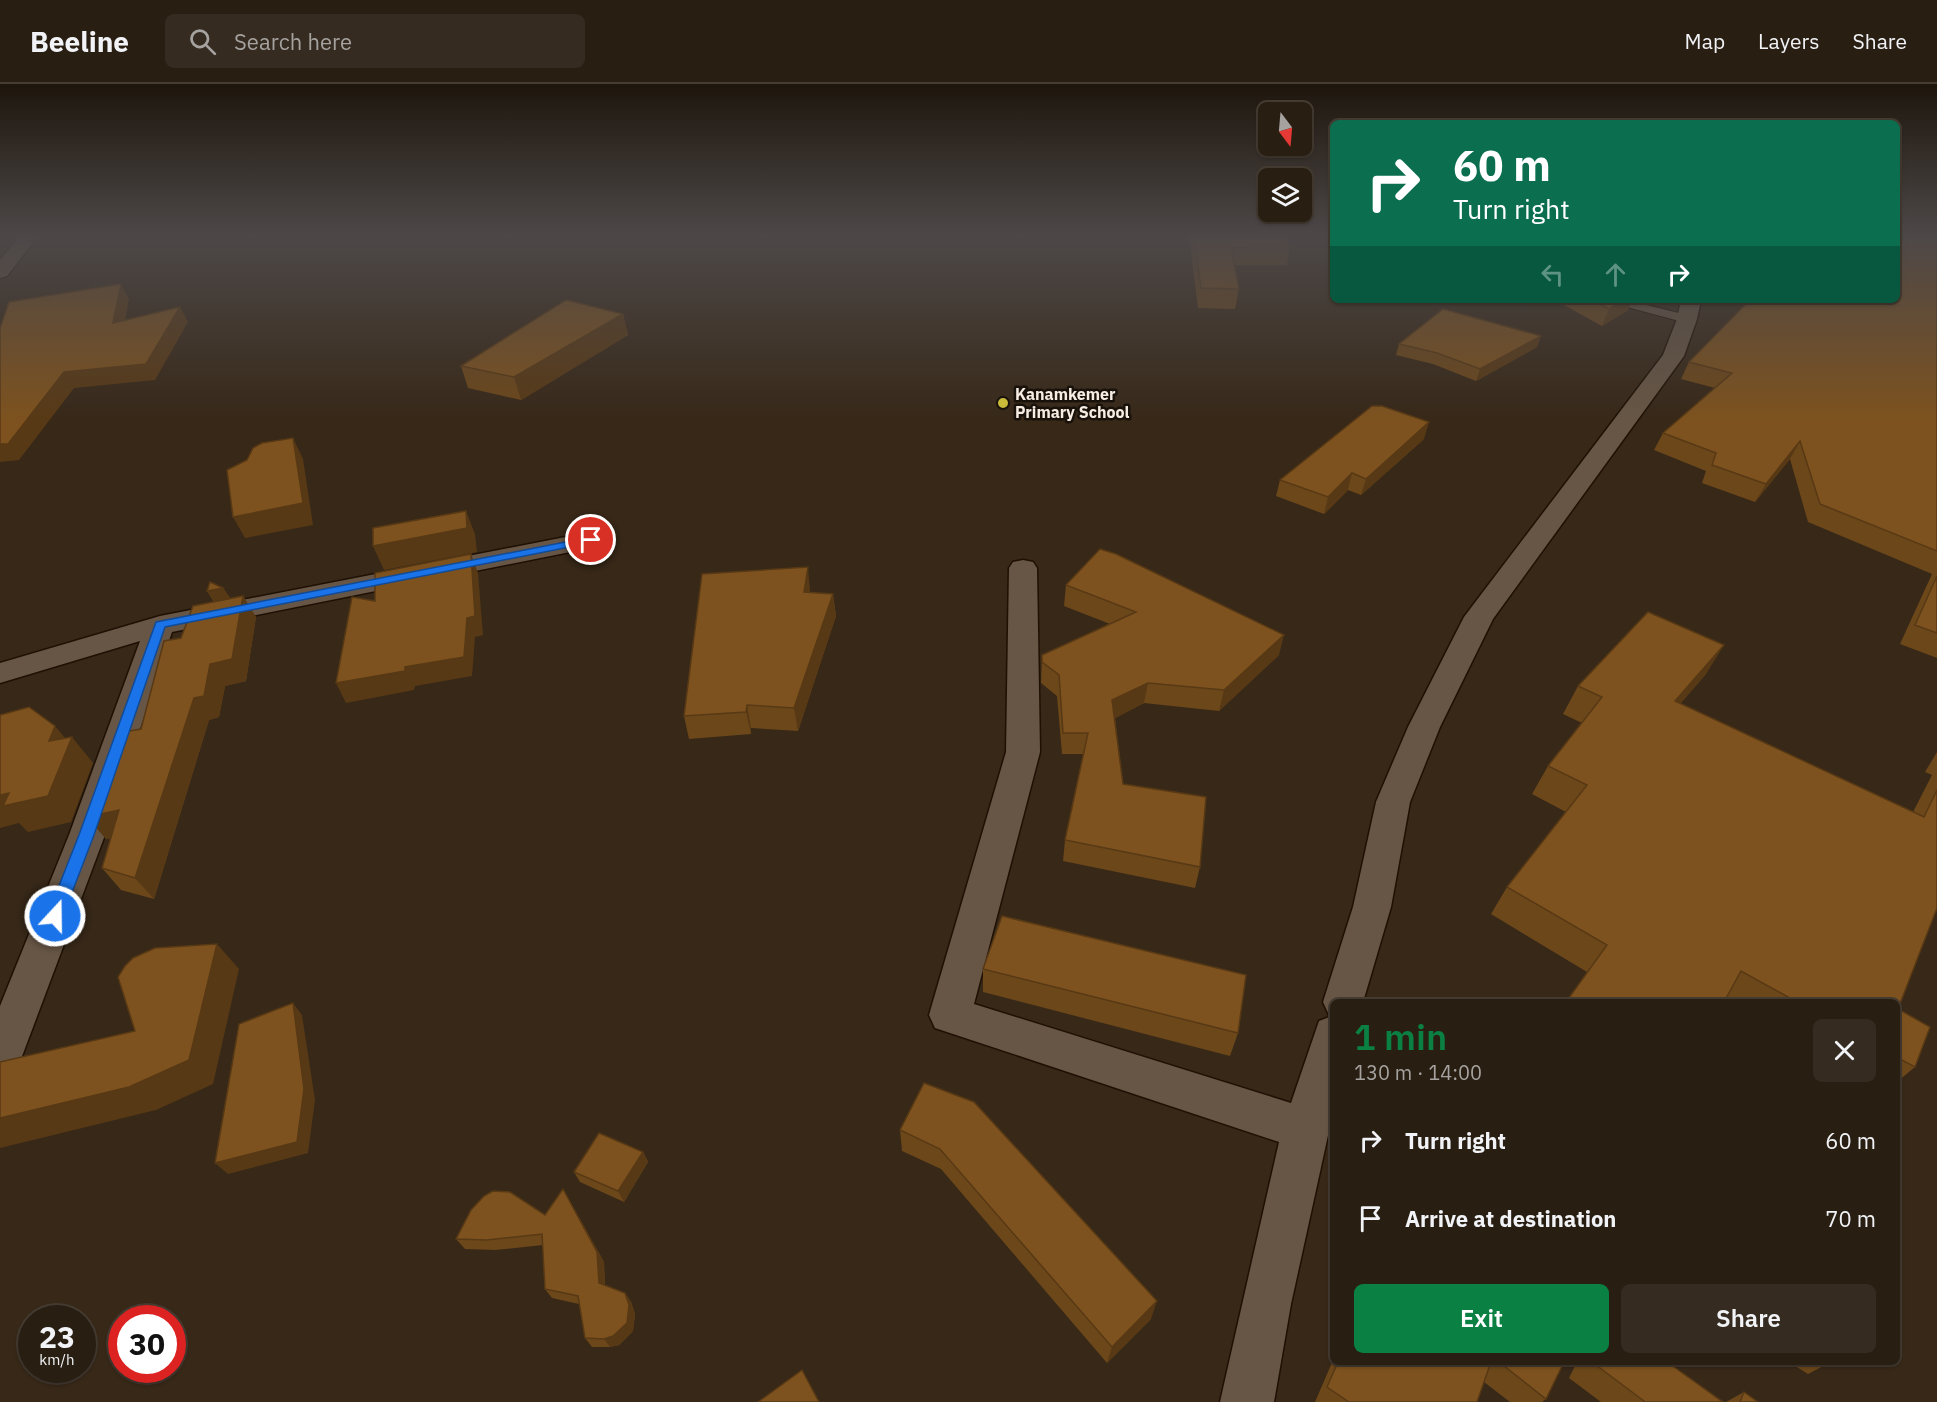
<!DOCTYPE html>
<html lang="en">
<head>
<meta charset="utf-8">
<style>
	body { margin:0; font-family:"IBM Plex Sans",sans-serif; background:#352b20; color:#f1f3f6; height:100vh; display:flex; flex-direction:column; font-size:22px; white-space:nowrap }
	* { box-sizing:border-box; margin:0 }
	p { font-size:20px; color:#a5a29f }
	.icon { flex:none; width:33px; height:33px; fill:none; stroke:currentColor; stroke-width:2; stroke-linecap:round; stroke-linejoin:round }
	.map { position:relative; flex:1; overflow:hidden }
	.sheet { position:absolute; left:1330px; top:915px; width:570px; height:366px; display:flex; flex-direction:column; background:#291e12; border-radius:9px; box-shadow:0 2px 4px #0004,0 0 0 2px #453c32 }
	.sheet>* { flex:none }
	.top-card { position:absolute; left:1330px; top:36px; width:570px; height:183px; border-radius:9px; box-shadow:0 2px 4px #0004,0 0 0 2px #453c32; background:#0b6e4f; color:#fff; overflow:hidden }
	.needle { width:39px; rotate:164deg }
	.controls { position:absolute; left:1258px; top:18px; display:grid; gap:12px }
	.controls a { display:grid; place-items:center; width:54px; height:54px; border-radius:9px; background:#291e12; box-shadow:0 2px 4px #0004,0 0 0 2px #453c32; font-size:30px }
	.speed { position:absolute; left:18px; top:1221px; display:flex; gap:12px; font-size:30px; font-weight:700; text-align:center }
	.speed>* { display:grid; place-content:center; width:78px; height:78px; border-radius:50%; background:#291e12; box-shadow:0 2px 4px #0004,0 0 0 2px #453c32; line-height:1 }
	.speed small { font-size:15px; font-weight:400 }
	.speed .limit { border:9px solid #d22; background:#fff; color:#111 }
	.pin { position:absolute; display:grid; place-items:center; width:51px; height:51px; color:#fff; margin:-26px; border:3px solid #fff; border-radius:50%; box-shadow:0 2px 6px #0007 }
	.me { position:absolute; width:66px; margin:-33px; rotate:21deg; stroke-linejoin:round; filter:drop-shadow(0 0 4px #0008) }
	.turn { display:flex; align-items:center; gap:21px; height:126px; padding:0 24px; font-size:27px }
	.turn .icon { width:78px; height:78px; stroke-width:2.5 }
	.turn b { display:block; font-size:42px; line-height:51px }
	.lanes { display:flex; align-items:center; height:57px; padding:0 24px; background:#0003; justify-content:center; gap:30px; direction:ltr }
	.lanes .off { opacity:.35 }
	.round { display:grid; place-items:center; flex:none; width:63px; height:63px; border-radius:9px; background:#352b20 }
	.summary { display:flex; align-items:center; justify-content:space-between; height:102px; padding:0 24px }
	h1 { font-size:36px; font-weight:600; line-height:45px; color:#0b8043 }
	.cta { display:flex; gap:12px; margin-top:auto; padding:12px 24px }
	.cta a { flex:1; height:69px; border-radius:9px; background:#0b8043; color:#fff; font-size:24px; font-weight:600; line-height:69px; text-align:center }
	.cta a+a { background:#352b20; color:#f1f3f6 }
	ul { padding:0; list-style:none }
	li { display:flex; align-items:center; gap:18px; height:78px; padding:0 24px }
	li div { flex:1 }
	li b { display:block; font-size:22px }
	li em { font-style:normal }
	header { display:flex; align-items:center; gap:36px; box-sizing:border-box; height:84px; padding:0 30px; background:#291e12; border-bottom:2px solid #453c32 }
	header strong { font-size:28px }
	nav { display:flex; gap:33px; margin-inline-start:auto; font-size:21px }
	.search { width:420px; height:54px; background:#352b20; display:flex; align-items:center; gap:15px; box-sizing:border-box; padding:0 21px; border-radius:9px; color:#a5a29f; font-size:22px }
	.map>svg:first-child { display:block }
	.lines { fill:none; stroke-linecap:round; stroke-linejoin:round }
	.service-casing { stroke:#1e1003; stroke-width:2 }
	.minor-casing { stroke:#1e1003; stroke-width:3 }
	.tertiary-casing { stroke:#1e1003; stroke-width:3 }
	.service { fill:#675645; fill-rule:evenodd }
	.minor { fill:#675645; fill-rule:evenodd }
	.tertiary { fill:#675645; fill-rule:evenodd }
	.wall { fill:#6c471a }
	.shaded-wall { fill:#583915 }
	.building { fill:#7d521e; stroke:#583915; stroke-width:1.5 }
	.route { fill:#1a73e8; stroke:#114b97; stroke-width:1.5 }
	.poi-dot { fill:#c9ba3a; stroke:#19120b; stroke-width:2 }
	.labels { text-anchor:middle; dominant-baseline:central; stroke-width:5; stroke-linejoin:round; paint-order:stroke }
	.far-poi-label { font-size:16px; font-weight:bold; fill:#f7ede3; stroke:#19120b; text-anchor:start }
</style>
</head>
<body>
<header>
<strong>Beeline</strong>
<div class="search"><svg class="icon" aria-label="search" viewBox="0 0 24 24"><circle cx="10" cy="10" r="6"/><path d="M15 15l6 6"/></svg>Search here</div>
<nav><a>Map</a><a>Layers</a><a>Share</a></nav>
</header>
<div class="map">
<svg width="1937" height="1318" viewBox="0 0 1937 1318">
	<rect width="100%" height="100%" fill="#372818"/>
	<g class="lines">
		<g class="service-casing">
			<path id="service" d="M 1606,216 L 1626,216 L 1691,232 L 1693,235 L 1687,239 L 1608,218 Z"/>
		</g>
		<g class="minor-casing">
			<g id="minor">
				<path d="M 1681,216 L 1701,216 L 1697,235 L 1684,272 L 1493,535 L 1440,643 L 1410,718 L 1391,823 L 1363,918 L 1334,918 L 1334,1024 L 1291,1220 L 1274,1318 L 1220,1318 L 1279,1058 L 950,949 L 935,944 L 929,931 L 1006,668 L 1009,484 L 1013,478 L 1023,476 L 1033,478 L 1037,484 L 1040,668 L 974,920 L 1291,1019 L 1319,937 L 1332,932 L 1329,931 L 1323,918 L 1353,823 L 1376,718 L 1408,643 L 1464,533 L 1663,271 L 1677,235 Z"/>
				<path d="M 591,448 L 600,450 L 604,456 L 600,462 L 172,548 L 105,751 L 21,975 L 15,989 L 0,995 L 0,922 L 69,751 L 140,557 L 0,599 L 0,579 L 160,532 Z"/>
			</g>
		</g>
		<g class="tertiary-casing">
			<path id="tertiary" d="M 19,153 L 37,153 L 7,192 L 0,194 L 0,176 Z"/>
		</g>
		<use href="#service" class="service"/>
		<use href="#minor" class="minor"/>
		<use href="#tertiary" class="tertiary"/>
	</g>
	<g class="wall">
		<path d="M 1189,153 L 1285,153 L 1290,162 L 1287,181 L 1234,181 L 1239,205 L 1235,225 L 1198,224 Z"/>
		<path d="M 1937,153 L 1937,574 L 1900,560 L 1932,490 L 1808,438 L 1790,375 L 1755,418 L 1702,399 L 1706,387 L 1654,366 L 1663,349 L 1715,304 L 1681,295 L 1689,278 Z"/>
		<path d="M 1555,216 L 1632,216 L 1628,226 L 1602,242 Z"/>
		<path d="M 623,230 L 628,251 L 521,316 L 468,304 L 461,282 Z"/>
		<path d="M 1399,260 L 1537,263 L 1476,297 L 1433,280 L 1396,271 Z"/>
		<path d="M 1424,355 L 1361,411 L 1348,406 L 1324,430 L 1276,412 L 1280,396 Z"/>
		<path d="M 1066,501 L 1279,571 L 1219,627 L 1144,619 L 1115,634 L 1123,700 L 1200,783 L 1195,804 L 1063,777 L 1065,756 L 1083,670 L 1062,670 L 1057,612 L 1041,599 L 1042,571 L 1110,540 L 1064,522 Z"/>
		<path d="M 223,504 L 230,514 L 243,512 L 256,533 L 246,597 L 225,602 L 219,633 L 209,636 L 154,815 L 121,806 L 102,784 L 111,754 L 106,755 L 87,733 L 141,645 L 181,554 L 214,518 L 207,507 Z"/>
		<path d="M 810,506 L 810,509 L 833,510 L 836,532 L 798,647 L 751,644 L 751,650 L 689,655 L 684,632 Z"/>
		<path d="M 1706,590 L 1680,620 L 1913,728 L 1932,691 L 1925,688 L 1937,668 L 1937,824 L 1898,925 L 1915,983 L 1898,997 L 1898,918 L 1725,918 L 1587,888 L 1491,830 L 1507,803 L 1566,728 L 1532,710 L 1548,682 L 1582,639 L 1563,630 L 1578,602 Z"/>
		<path d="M 983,885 L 1238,949 L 1230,972 L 983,908 Z"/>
		<path d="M 974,1018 L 1151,1235 L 1107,1279 L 941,1085 L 902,1067 L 900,1046 Z"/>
		<path d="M 643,1068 L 648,1078 L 624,1118 L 580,1098 L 574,1088 Z"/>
		<path d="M 563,1105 L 604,1178 L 605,1202 L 625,1209 L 631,1218 L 635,1230 L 633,1247 L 619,1261 L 610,1263 L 592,1263 L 585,1254 L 579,1220 L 552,1214 L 545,1205 L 543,1161 L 495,1166 L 465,1165 L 456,1155 L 545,1131 Z"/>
		<path d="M 1334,1274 L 1334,1278 L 1564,1278 L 1546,1315 L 1542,1318 L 1510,1318 L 1484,1298 L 1477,1318 L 1315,1318 Z"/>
		<path d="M 1577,1278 L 1667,1278 L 1723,1318 L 1601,1318 L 1569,1294 Z"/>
		<path d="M 1789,1278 L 1831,1278 L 1808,1290 Z"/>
		<path d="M 1744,1308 L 1758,1318 L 1726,1318 Z"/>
	</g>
	<g class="shaded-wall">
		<path d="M 121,200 L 129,215 L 122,254 L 113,239 Z"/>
		<path d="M 1624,216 L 1632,216 L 1628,226 L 1602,242 L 1609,225 Z"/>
		<path d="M 180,223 L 188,238 L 155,296 L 74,304 L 19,376 L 0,378 L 0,360 L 64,288 Z"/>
		<path d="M 623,230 L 628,251 L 521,316 L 514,293 Z"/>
		<path d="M 1541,252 L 1537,263 L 1476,297 L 1480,285 Z"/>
		<path d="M 1429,338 L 1424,355 L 1361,411 L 1366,395 Z"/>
		<path d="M 293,354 L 303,375 L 313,441 L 245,454 L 233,433 Z"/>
		<path d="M 1800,357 L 1790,375 L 1755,418 L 1766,400 Z"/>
		<path d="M 1352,389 L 1348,406 L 1324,430 L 1328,413 Z"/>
		<path d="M 466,427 L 475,450 L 477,468 L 384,486 L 373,462 Z"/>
		<path d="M 471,470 L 478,489 L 483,551 L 475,553 L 472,592 L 415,602 L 414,606 L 346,619 L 336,599 L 405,583 Z"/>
		<path d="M 808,483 L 810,506 L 807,530 L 804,508 Z"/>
		<path d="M 223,504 L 231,516 L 215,519 L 207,507 Z"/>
		<path d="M 833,510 L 836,532 L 798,647 L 794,624 Z"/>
		<path d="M 243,512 L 256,533 L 246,597 L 225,602 L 219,633 L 209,636 L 154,815 L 135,794 L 194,614 Z"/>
		<path d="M 1284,551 L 1279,571 L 1219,627 L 1224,606 Z"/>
		<path d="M 1724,561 L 1706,590 L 1657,646 L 1675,617 Z"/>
		<path d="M 1148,599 L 1144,619 L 1110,637 L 1112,616 Z"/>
		<path d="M 747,621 L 751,644 L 751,650 L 746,628 Z"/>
		<path d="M 55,642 L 69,659 L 72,653 L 93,679 L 71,738 L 28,748 L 19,739 L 0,744 L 0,711 L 49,657 Z"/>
		<path d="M 119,726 L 137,748 L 106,755 L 87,733 Z"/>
		<path d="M 217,860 L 239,885 L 213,1000 L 156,1026 L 0,1064 L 0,1034 L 129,1003 Z"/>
		<path d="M 293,919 L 302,931 L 315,1016 L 308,1069 L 228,1090 L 215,1079 Z"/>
		<path d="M 643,1068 L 648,1078 L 624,1118 L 618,1107 Z"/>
		<path d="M 563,1105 L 604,1178 L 605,1209 L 599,1199 Z"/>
		<path d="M 625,1209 L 631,1218 L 635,1230 L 633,1247 L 619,1261 L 610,1263 L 604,1255 Z"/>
		<path d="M 1157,1217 L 1151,1235 L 1107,1279 L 1112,1263 Z"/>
	</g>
	<g class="building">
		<path d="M 1194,153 L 1285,153 L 1290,162 L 1231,163 L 1239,205 L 1201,204 Z"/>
		<path d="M 1898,153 L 1937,153 L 1937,467 L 1820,420 L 1800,357 L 1766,400 L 1712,381 L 1716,369 L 1663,349 L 1732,289 L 1689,278 L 1750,216 L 1898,216 Z"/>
		<path d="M 121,200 L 113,239 L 180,223 L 146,280 L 64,288 L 8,360 L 0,360 L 0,244 L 9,218 Z"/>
		<path d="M 566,216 L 623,230 L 514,293 L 461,282 Z"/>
		<path d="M 1592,216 L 1624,216 L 1609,225 Z"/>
		<path d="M 1443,225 L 1541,252 L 1480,285 L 1437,269 L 1399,260 Z"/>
		<path d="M 1372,322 L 1382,322 L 1429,338 L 1366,395 L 1352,389 L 1328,413 L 1280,396 Z"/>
		<path d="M 293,354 L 303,419 L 233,433 L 227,386 L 247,376 L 253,364 L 262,359 Z"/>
		<path d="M 466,427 L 467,444 L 373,462 L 373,444 Z"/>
		<path d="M 1100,465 L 1116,470 L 1284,551 L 1224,606 L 1148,599 L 1112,616 L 1123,700 L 1206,713 L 1200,783 L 1065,756 L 1088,649 L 1063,649 L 1059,591 L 1042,578 L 1042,571 L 1136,528 L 1066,501 Z"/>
		<path d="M 471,470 L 475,532 L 467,534 L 464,573 L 405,583 L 405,587 L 336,599 L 352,513 L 375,517 L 375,489 Z"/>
		<path d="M 808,483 L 804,508 L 833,510 L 794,624 L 747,621 L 746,628 L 684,632 L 702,490 Z"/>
		<path d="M 1937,492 L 1937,549 L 1915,541 Z"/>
		<path d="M 210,498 L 223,504 L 207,507 Z"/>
		<path d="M 243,512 L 232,575 L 210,580 L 204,612 L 194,614 L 135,794 L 102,784 L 119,726 L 87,733 L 117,649 L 141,645 L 164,557 L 181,554 L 193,522 Z"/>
		<path d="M 1648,528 L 1724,561 L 1675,617 L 1924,733 L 1937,706 L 1937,824 L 1898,925 L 1930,943 L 1915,983 L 1898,974 L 1898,918 L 1797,918 L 1741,887 L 1724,918 L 1566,918 L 1607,861 L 1507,803 L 1587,701 L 1548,682 L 1602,613 L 1578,602 Z"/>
		<path d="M 29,623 L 55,642 L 49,657 L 72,653 L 48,712 L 3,722 L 9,709 L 0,711 L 0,631 Z"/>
		<path d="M 1002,832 L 1246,891 L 1238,949 L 983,885 Z"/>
		<path d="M 217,860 L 189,976 L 129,1003 L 0,1034 L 0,978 L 135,947 L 118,893 L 125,882 L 133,874 L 155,864 Z"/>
		<path d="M 293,919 L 304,1005 L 297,1058 L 215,1079 L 239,940 Z"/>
		<path d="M 924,999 L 974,1018 L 1157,1217 L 1112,1263 L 940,1065 L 900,1046 Z"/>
		<path d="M 599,1049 L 643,1068 L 618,1107 L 574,1088 Z"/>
		<path d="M 563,1105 L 597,1168 L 599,1199 L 625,1209 L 629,1221 L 627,1239 L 613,1252 L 604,1255 L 585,1254 L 578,1212 L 545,1205 L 542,1150 L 487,1156 L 456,1155 L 471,1126 L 484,1112 L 493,1107 L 510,1108 L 545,1131 Z"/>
		<path d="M 1338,1278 L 1491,1278 L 1477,1318 L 1349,1318 L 1327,1303 Z"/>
		<path d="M 1499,1278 L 1564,1278 L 1546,1315 Z"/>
		<path d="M 1592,1278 L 1667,1278 L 1723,1318 L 1644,1318 L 1644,1317 Z"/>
		<path d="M 802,1286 L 819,1318 L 758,1318 Z"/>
		<path d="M 1744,1308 L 1758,1318 L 1740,1318 Z"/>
	</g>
	<linearGradient id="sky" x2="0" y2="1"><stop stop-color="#1e160d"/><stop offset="0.45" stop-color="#4d4848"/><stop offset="1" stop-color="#4d4848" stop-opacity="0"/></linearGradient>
	<rect width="1937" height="337" fill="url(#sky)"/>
	<path class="route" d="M 591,453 L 595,454 L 595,458 L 165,543 L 94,751 L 63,832 L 61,837 L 55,839 L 50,837 L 47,832 L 79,751 L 156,538 Z"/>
	<circle class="poi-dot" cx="1003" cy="319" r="6"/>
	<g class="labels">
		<g class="far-poi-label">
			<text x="1015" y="310">Kanamkemer<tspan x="1015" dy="18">Primary School</tspan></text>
		</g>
	</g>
</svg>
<div class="controls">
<a><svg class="needle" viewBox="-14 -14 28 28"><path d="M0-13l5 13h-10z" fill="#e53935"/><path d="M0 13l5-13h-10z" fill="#a5a29f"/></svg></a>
<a><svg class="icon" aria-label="layers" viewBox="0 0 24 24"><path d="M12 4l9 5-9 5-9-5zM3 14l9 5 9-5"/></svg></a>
</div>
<div class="speed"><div>23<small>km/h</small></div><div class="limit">30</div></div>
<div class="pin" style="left:591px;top:456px;background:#d93025"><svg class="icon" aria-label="arrive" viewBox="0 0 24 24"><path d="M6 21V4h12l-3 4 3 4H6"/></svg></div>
<svg class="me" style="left:55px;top:832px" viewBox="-20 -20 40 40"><circle r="17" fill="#1a73e8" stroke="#fff" stroke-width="3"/><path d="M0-11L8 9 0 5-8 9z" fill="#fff"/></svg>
<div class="top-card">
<div class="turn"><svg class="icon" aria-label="right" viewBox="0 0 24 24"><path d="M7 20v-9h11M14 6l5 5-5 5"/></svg><div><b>60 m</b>Turn right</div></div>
<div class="lanes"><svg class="icon off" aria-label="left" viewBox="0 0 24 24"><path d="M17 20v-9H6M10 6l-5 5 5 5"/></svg><svg class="icon off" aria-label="ahead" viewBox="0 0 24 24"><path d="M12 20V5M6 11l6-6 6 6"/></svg><svg class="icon" aria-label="right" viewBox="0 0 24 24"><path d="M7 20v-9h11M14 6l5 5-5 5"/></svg></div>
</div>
<section class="sheet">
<div class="summary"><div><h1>1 min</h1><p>130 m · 14:00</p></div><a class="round"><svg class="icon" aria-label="close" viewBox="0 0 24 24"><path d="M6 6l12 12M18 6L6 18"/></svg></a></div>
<ul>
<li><svg class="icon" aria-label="right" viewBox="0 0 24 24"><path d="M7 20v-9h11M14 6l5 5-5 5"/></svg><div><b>Turn right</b></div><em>60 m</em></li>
<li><svg class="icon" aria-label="arrive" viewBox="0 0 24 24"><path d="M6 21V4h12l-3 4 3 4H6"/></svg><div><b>Arrive at destination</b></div><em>70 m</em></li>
</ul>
<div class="cta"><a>Exit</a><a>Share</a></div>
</section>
</div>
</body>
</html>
